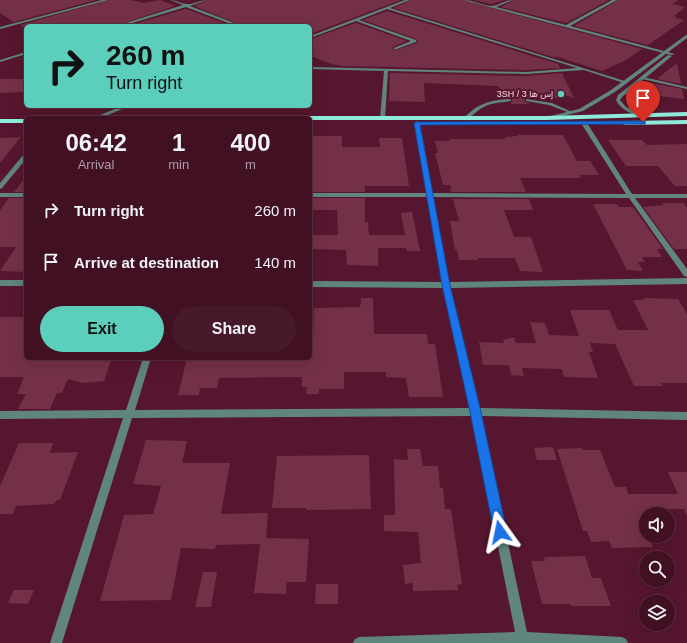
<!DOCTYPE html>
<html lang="en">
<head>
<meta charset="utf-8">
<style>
	body { margin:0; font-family:Arial,Vazirmatn,sans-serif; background:#48192b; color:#f1f3f6; height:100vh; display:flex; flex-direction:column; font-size:15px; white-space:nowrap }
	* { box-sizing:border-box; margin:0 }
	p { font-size:13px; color:#ae9da6 }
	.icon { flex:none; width:22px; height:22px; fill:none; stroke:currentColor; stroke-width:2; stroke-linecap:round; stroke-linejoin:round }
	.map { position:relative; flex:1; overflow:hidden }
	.side { position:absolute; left:24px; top:116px; width:288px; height:244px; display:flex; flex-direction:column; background:#411023; border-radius:6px; box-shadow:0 4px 16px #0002,0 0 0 1px #5a3041 }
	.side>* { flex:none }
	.guide { position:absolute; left:24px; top:24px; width:288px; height:84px; border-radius:6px; box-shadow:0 4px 16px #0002,0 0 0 1px #5a3041; background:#5bcebc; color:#111; overflow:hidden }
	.buttons { position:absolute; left:639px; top:507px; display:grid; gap:8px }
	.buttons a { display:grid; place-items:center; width:36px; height:36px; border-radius:50%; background:#411023; box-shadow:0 4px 16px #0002,0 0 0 1px #5a3041; font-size:20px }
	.pin { position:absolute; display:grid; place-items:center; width:34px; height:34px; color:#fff; margin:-41px -17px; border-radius:50% 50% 50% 0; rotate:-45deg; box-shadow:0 0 4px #0007 }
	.pin .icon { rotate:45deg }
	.me { position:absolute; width:44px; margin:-22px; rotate:348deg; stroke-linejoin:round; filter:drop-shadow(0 0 3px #0008) }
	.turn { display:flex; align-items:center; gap:14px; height:84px; padding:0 16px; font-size:18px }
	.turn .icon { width:52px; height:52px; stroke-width:2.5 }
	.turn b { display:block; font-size:28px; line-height:34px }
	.eta { display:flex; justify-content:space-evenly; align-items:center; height:68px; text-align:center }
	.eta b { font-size:24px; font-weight:700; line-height:28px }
	.button { display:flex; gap:8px; margin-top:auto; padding:8px 16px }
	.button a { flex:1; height:46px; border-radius:24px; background:#5bcebc; color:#111; font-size:16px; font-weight:700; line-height:46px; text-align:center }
	.button a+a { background:#48192b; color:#f1f3f6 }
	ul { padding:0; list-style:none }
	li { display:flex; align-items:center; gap:12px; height:52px; padding:0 16px }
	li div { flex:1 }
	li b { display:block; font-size:15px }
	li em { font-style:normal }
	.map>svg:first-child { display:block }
	.building { fill:#743047 }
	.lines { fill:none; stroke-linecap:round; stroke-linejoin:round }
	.service { fill:#5f857e; fill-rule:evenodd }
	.minor { fill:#5f857e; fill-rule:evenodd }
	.tertiary { fill:#5f857e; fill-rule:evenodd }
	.trunk { fill:#8eead9; fill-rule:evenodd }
	.route { fill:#1a73e8; stroke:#114b97 }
	.poi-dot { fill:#5bcebc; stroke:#57162f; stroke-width:1.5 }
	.labels { text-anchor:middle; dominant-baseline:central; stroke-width:4; stroke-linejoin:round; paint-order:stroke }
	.far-poi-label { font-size:9px; fill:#fddbe3; stroke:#57162f; text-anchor:end }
</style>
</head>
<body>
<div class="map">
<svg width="687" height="643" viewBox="0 0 687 643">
	<rect width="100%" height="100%" fill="#57162f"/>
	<g class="building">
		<path d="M 0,0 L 96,0 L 14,22 L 0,13 Z"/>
		<path d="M 109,0 L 130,0 L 143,3 L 160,0 L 175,6 L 115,26 L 26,26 L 26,28 L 20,25 Z"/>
		<path d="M 208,0 L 401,0 L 310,34 L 310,26 L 243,26 L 194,6 Z"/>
		<path d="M 411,0 L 462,0 L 642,49 L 626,60 L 602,71 L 555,56 L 556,58 L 394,8 Z"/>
		<path d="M 473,0 L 505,0 L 491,4 Z"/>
		<path d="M 514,0 L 609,0 L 566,23 L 501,7 Z"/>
		<path d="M 618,0 L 679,0 L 672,4 L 685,7 L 674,16 L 677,17 L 675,18 L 684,20 L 648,45 L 574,26 Z"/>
		<path d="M 186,9 L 232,26 L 127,26 Z"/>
		<path d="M 387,11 L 558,64 L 560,68 L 526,70 L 343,66 L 332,64 L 311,56 L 315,54 L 310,52 L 310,39 L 356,23 L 407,41 L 393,47 L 393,51 L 417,43 L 416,39 L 363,20 Z"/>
		<path d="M 677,63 L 681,84 L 657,79 L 658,78 Z"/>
		<path d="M 390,73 L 526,76 L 562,73 L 574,98 L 561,94 L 561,98 L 539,96 L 535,99 L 526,98 L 524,99 L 525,102 L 530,103 L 529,104 L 511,104 L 512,99 L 508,98 L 506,93 L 497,86 L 424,83 L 425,102 L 389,101 Z"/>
		<path d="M 0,79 L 26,79 L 26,92 L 0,93 Z"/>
		<path d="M 651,83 L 682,89 L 684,99 L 651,95 Z"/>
		<path d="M 518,135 L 563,135 L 577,161 L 590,161 L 599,175 L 579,175 L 581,178 L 520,178 L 526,192 L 451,192 L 450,185 L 443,185 L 435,153 L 438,153 L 435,141 L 450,141 L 449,139 L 506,139 L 505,137 L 518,136 Z"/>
		<path d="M 310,136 L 342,136 L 342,147 L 380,147 L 379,138 L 402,138 L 409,186 L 365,186 L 365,192 L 310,192 Z"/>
		<path d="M 21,137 L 0,163 L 0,138 Z"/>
		<path d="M 608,140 L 642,140 L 647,145 L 687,144 L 687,186 L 675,186 L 658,166 L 626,166 Z"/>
		<path d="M 26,177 L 26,192 L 14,192 Z"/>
		<path d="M 9,198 L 26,198 L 26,272 L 0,271 L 16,247 L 0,247 L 0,210 Z"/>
		<path d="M 310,198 L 365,198 L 365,222 L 368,222 L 369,235 L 405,235 L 401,213 L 412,212 L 420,251 L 407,251 L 406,248 L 378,248 L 378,266 L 347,265 L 346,250 L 310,249 L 310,235 L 338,235 L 337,210 L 310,210 Z"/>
		<path d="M 453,199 L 529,199 L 533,210 L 504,210 L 514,237 L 531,237 L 543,272 L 520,271 L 515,258 L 478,258 L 478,260 L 459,260 L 457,250 L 455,250 L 450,221 L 459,221 Z"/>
		<path d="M 662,203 L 684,203 L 687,208 L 687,249 L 674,249 L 643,207 L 664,205 Z"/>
		<path d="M 593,204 L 617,204 L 619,207 L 633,207 L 663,249 L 657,249 L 662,257 L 642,257 L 645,262 L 638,262 L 643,271 L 627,270 Z"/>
		<path d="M 361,298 L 373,298 L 374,334 L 427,334 L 428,344 L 435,344 L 443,397 L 409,397 L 406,378 L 386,377 L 386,372 L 344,372 L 344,389 L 319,389 L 319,394 L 306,394 L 307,387 L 302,387 L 302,377 L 219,378 L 217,388 L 200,388 L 199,395 L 178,395 L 187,358 L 310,358 L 310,340 L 313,340 L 314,308 L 360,307 L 360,305 L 361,305 Z"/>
		<path d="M 643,298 L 678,299 L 687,314 L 687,383 L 661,383 L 663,386 L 634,386 L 615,344 L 590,343 L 593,352 L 589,352 L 598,378 L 564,377 L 562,369 L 522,368 L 524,376 L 511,375 L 509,365 L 483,365 L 479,342 L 504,343 L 503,340 L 514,337 L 516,343 L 536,343 L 530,322 L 545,323 L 549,335 L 579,336 L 570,310 L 609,310 L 618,330 L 648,330 L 633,300 L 644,300 Z"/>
		<path d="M 0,317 L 26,317 L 26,358 L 112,358 L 104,381 L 83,383 L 68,379 L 62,393 L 57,393 L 50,409 L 18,409 L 26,394 L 17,394 L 24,377 L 0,377 Z"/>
		<path d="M 146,440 L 187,441 L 182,463 L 230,463 L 221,514 L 268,513 L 266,538 L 309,539 L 306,582 L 287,582 L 286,594 L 254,593 L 260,544 L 216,545 L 215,549 L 181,548 L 171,600 L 100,601 L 124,515 L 153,514 L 161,486 L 133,484 Z"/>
		<path d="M 19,443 L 53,443 L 50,453 L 78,452 L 60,500 L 57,500 L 54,504 L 16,506 L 13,514 L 0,514 L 0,486 Z"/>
		<path d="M 553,447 L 557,460 L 537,460 L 534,448 Z"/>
		<path d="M 582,448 L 583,450 L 600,450 L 615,487 L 626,487 L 628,494 L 678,494 L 668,472 L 687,472 L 687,516 L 684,509 L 646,509 L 646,536 L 648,536 L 653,547 L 612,548 L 609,541 L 591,542 L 587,531 L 583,531 L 557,449 Z"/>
		<path d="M 407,449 L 420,449 L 423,466 L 438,466 L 440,488 L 443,488 L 445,509 L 451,509 L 462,584 L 457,585 L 458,590 L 413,591 L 413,583 L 405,584 L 403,565 L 421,563 L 418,532 L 384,531 L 384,515 L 395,515 L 394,459 L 408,460 Z"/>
		<path d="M 369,455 L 371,509 L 306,510 L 306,508 L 272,508 L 277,456 Z"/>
		<path d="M 585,556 L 592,578 L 601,578 L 611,606 L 571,606 L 570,604 L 542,604 L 531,561 L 545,561 L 544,557 Z"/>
		<path d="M 203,572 L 217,572 L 211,607 L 195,607 Z"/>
		<path d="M 316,584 L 338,584 L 338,604 L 315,604 Z"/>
		<path d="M 14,590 L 34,590 L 28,604 L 8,603 Z"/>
	</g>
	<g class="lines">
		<g class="service">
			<path d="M 643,77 L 687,87 L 687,89 L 642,79 L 641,78 Z"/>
			<path d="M 509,99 L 511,100 L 511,101 C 488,104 486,103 468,119 L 464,118 C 477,104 490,100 509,99 Z"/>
			<path d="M 526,99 L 552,103 L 572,112 L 570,113 L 549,105 L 526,101 Z"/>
		</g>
		<g class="minor">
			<path d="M 102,0 L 108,0 L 0,29 L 0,27 Z"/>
			<path d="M 170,0 C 176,0 181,4 187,4 C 193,5 200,0 207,0 L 190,6 L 242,26 L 236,26 L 186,7 L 122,26 L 116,26 L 183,5 Z"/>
			<path d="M 405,0 L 410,0 L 390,8 L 628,82 L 624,83 L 584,70 L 526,74 L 388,71 L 385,118 L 380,119 L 384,71 L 310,69 L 310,67 L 526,72 L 577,68 L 387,9 L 359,20 L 416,40 L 416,42 L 394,50 L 394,48 L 411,41 L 356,21 L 310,38 L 310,36 Z"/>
			<path d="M 463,0 C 473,0 482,5 491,6 C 498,6 505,0 513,0 L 496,7 L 566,25 L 612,0 L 617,0 L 570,26 L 675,54 L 671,55 Z"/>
			<path d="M 26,52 L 26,54 L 0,62 L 0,60 Z"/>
			<path d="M 122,106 L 129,106 L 101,118 L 93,118 Z"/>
			<path d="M 584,121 L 587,123 L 632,194 L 687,194 L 687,198 L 635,198 L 687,269 L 687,277 L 684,276 L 629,198 L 433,197 L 449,282 L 687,278 L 687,284 L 450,288 L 480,408 L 687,412 L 687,420 L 481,416 L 527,632 L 622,637 L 626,639 L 628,643 L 353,643 L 355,639 L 359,637 L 515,632 L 472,416 L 132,418 L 62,643 L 50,643 L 123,418 L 0,419 L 0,411 L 126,410 L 143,358 L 151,358 L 135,410 L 470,408 L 443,288 L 310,287 L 310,281 L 442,282 L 427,197 L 310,197 L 310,193 L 427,193 L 414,123 L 417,121 L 420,123 L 433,193 L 626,194 L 581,123 Z"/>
			<path d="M 26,153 L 26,159 L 2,188 L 0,189 L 0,183 L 24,154 Z"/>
			<rect x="0" y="193" width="26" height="4"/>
			<rect x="0" y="280" width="26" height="6"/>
		</g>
		<g class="tertiary">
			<path d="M 686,35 L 687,35 L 687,38 L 615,92 L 583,111 L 546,120 L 543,118 L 579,109 L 611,90 Z"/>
			<path d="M 668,55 L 672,56 L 622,97 L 620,100 L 626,107 L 643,114 L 643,116 C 633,116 620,109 616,100 L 618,95 Z"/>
		</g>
		<g class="trunk">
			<path d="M 687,112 L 687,116 L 546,120 L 310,120 L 310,118 L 306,118 L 310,116 L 546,116 Z"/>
			<rect x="0" y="119" width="26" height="4"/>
			<path d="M 687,120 L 687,124 L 625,125 L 621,123 L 625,121 Z"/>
		</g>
	</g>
	<path class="route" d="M 643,121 L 645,121 L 645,124 L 420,125 L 450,285 L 481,412 L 507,532 L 505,537 L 500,539 L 496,537 L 494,532 L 470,412 L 442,285 L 414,123 L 417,122 Z"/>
	<circle class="poi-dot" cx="561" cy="94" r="4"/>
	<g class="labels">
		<g class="far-poi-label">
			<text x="553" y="94">3SH / 3 إس ها</text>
		</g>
	</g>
</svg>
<div class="buttons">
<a><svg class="icon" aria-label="sound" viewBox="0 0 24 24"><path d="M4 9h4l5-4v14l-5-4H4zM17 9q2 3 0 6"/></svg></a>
<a><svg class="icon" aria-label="search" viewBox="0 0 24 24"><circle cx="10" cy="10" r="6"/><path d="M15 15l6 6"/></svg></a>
<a><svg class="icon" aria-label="layers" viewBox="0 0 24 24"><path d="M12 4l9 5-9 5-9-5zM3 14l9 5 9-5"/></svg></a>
</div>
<div class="pin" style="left:643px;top:122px;background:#d93025"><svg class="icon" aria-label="arrive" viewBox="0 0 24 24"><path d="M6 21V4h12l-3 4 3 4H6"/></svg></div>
<svg class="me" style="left:500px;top:532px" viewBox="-20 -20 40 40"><path d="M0-17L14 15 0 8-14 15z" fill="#1a73e8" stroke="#fff" stroke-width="4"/></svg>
<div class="guide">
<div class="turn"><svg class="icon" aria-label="right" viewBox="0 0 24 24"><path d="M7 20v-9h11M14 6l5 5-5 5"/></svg><div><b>260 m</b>Turn right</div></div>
</div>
<section class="side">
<div class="eta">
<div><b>06:42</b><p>Arrival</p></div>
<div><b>1</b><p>min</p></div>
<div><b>400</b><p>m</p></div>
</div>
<ul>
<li><svg class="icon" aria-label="right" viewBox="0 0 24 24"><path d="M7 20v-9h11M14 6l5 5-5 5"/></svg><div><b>Turn right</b></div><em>260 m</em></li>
<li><svg class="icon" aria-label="arrive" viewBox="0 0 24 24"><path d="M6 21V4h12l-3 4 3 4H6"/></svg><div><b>Arrive at destination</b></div><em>140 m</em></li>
</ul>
<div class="button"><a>Exit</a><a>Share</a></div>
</section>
</div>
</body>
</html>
